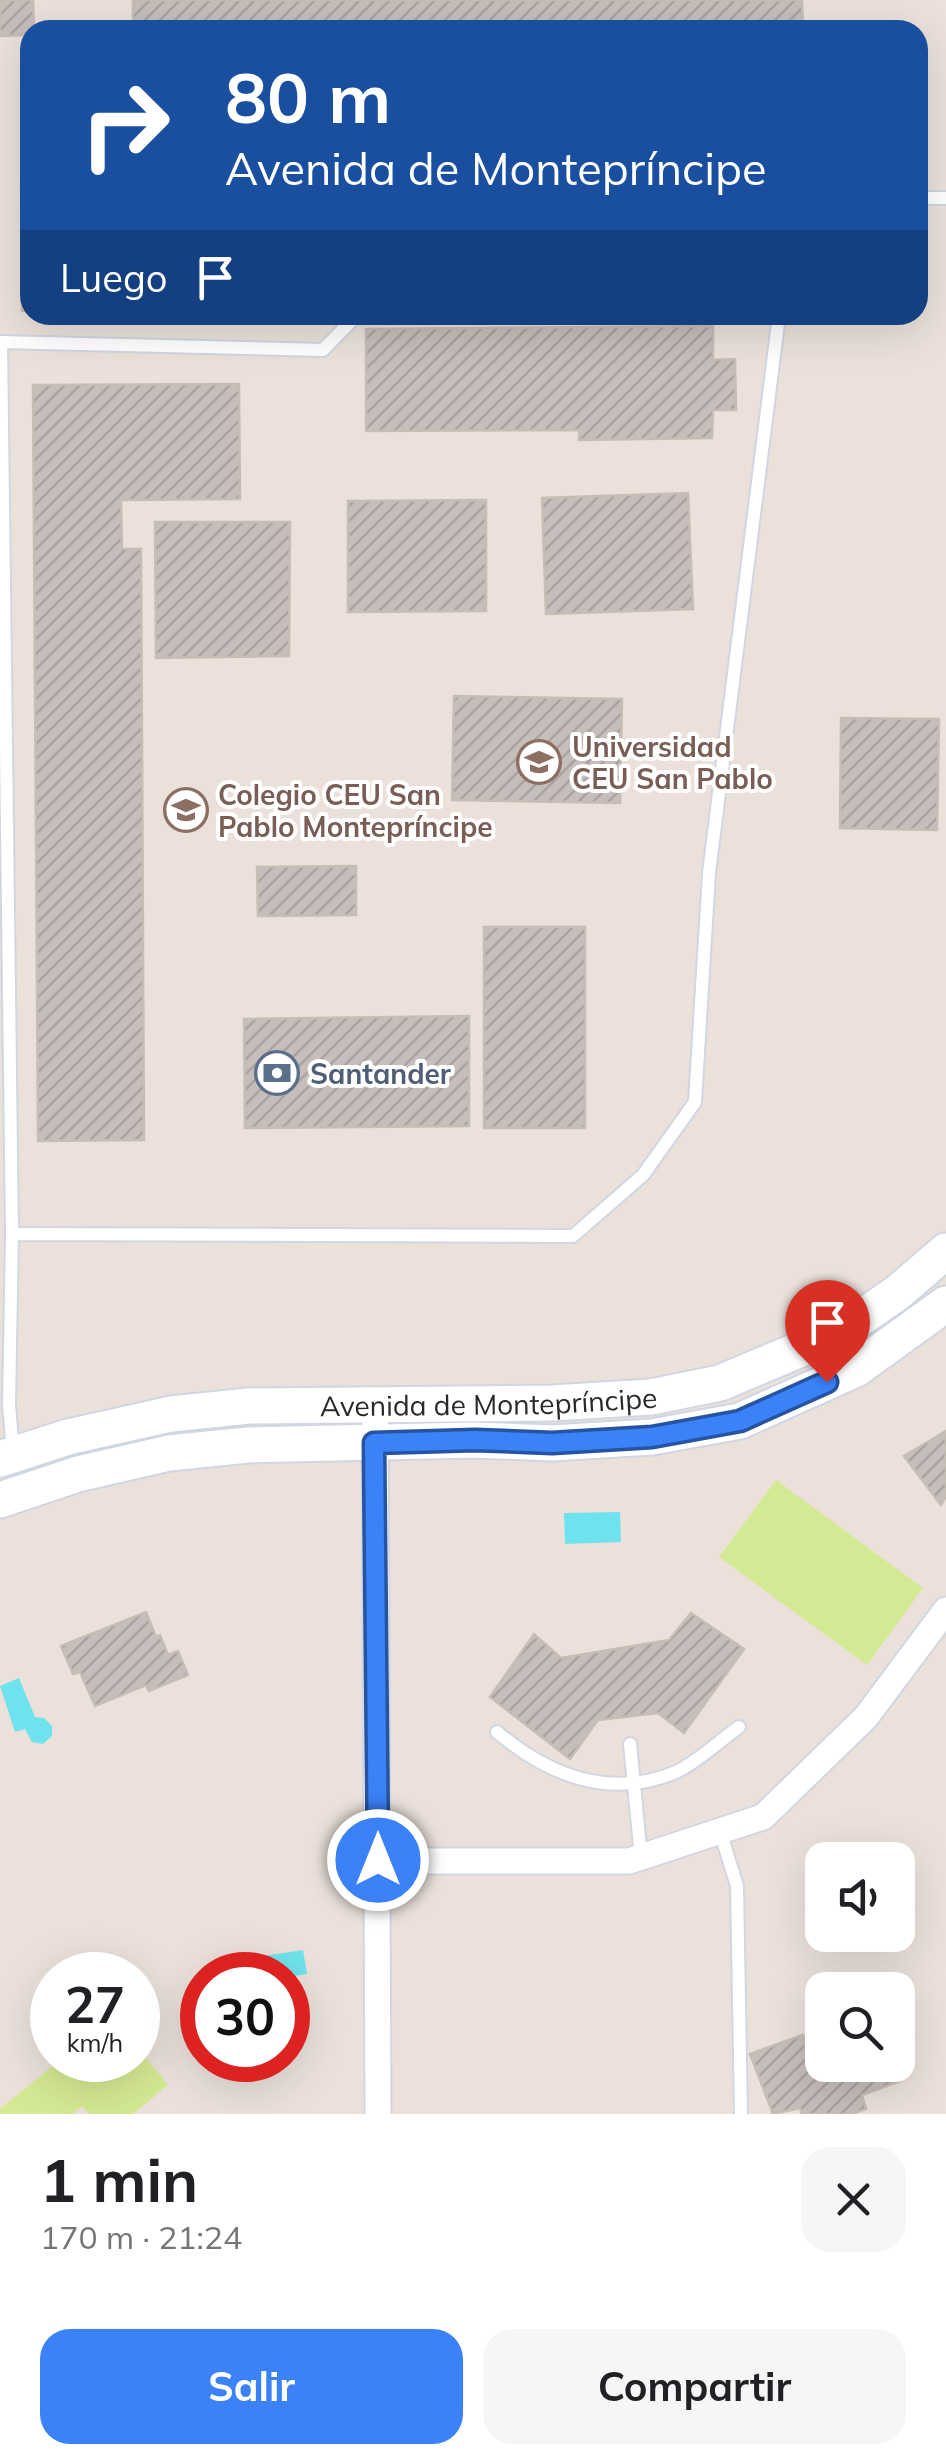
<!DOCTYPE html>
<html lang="es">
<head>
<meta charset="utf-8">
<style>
	body { margin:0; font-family:Mulish,sans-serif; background:#f6f6f6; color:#202124; height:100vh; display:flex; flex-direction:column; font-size:38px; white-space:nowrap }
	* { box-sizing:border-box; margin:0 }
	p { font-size:32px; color:#757577 }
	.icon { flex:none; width:55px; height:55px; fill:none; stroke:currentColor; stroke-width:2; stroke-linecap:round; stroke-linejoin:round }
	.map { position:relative; height:2114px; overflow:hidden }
	.drawer { display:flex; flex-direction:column; background:#fff; flex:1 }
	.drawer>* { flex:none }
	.hud { position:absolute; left:20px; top:20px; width:908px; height:305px; border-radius:30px; box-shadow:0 10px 40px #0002; background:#1a4fa0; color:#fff; overflow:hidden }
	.tools { position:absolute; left:805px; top:1842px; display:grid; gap:20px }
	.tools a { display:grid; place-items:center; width:110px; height:110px; border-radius:20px; background:#fff; box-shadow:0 10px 40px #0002; font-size:50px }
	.speed { position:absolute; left:30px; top:1952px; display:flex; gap:20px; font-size:50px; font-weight:700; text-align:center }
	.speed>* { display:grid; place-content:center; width:130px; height:130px; border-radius:50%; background:#fff; box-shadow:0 10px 40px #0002; line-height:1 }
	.speed small { font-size:25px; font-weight:400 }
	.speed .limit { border:15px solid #d22; background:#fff; color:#111 }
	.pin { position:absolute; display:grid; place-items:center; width:85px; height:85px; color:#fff; margin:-102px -42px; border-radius:50% 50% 50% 0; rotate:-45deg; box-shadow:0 0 10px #0007 }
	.pin .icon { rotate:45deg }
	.me { position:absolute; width:110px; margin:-55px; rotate:0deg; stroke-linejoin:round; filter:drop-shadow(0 0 8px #0008) }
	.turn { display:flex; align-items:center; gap:35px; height:210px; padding:0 40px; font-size:45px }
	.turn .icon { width:130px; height:130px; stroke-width:2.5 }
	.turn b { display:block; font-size:70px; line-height:85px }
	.then { display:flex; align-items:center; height:95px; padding:0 40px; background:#0003; gap:20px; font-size:38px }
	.round { display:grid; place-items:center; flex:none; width:105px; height:105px; border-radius:30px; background:#f6f6f6 }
	.overview { display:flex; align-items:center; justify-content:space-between; height:170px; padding:0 40px }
	h1 { font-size:60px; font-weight:700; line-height:75px }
	.button { display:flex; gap:20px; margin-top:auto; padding:20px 40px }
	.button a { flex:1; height:115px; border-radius:30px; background:#3b81f8; color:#fff; font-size:40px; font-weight:700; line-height:115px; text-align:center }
	.button a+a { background:#f6f6f6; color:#202124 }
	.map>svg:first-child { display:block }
	.pitch { fill:#d4e993 }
	.water { fill:#6ee3ed }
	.building { fill:url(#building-hatch); stroke:#c6bdb4; stroke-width:2.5 }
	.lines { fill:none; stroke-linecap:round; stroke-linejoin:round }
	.lane-casing { stroke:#d0d6e2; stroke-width:16 }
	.street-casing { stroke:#d0d6e2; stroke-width:29 }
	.secondary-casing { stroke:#d0d6e2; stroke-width:39 }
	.lane { stroke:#fff; stroke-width:12 }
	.street { stroke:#fff; stroke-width:25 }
	.secondary { stroke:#fff; stroke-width:35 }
	.route-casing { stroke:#2654a1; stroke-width:25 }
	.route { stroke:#3b81f8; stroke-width:18 }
	.labels { text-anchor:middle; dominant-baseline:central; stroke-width:8; stroke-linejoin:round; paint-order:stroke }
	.education-label { font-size:28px; font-weight:bold; fill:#785e54; stroke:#fff; text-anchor:start }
	.service-label { font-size:28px; font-weight:bold; fill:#4e5e75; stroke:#fff; text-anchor:start }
	.street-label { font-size:28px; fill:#292929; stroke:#fff }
</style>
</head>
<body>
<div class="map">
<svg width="946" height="2114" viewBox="0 0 946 2114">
	<defs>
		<pattern id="building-hatch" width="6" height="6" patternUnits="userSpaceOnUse" patternTransform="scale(2.5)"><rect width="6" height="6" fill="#c6beba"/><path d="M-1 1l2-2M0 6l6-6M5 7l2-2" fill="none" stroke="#aaa3a0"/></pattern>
	</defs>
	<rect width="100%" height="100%" fill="#ebe1da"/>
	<g class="pitch">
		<path d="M 776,1480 L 923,1588 L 867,1665 L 719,1557 Z"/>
		<path d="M 138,2048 L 168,2085 L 133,2114 L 89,2114 L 82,2106 L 73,2114 L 0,2114 L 0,2109 L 60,2060 L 138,2060 Z"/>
	</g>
	<g class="water">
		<path d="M 620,1512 L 621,1542 L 565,1544 L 564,1513 Z"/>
		<path d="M 19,1678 L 35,1717 L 44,1718 L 52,1726 L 52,1736 L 43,1744 L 32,1742 L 25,1729 L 15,1732 L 0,1686 Z"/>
		<path d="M 303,1950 L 307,1974 L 288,1977 L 247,1975 L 244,1959 Z"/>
	</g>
	<g class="building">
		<path d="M 0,0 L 33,0 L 34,30 L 30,30 L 30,35 L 0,36 Z"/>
		<path d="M 133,0 L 802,0 L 803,30 L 133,30 Z"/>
		<path d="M 21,180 L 30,180 L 30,311 L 22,311 Z"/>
		<path d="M 713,326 L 713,360 L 735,359 L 736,410 L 713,410 L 712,438 L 579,440 L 579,430 L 366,431 L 366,329 Z"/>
		<path d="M 239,384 L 240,499 L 121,500 L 122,549 L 141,549 L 144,1140 L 38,1141 L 33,385 Z"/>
		<path d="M 688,493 L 693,609 L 546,614 L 542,498 Z"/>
		<path d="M 486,500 L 486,611 L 348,612 L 348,501 Z"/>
		<path d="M 155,522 L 290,522 L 289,656 L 156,658 Z"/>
		<path d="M 454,696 L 622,699 L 620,803 L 452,800 Z"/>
		<path d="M 841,718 L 939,719 L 937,830 L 840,828 Z"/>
		<path d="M 356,866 L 356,915 L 258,916 L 257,867 Z"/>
		<rect x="484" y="927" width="101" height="201"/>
		<path d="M 469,1016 L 469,1126 L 245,1128 L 244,1019 Z"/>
		<path d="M 946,1431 L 946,1496 L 941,1505 L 904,1456 Z"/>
		<path d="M 146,1612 L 156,1637 L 160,1635 L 168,1655 L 178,1651 L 188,1675 L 149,1691 L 146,1685 L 95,1706 L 80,1672 L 73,1674 L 61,1646 Z"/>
		<path d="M 691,1613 L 744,1649 L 684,1733 L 658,1713 L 598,1720 L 570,1759 L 490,1697 L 534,1634 L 561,1658 L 669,1640 Z"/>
		<path d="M 803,2035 L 806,2048 L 822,2043 L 822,2065 L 894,2065 L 900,2081 L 862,2095 L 866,2109 L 851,2114 L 802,2114 L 800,2108 L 773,2114 L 750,2054 Z"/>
	</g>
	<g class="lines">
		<g class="lane-casing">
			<g id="lane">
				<path d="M 918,198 L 946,198"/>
				<path d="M 12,1234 L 1,342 L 323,350 L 357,315"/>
				<path d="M 13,1452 L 9,1405 L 12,1234 L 573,1236 L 643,1175 L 695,1102 L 709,873 L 779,315"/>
				<path d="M 497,1732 C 548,1775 610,1800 676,1772 C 698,1762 719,1741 739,1727"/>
				<path d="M 630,1744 L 641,1857"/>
				<path d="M 720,1831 L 737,1886 L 741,2114"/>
			</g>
		</g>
		<g class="street-casing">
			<g id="street">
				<path d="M 375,1403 L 378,2114"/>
				<path d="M 378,1861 L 629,1861 L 763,1817 L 866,1717 L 946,1610"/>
			</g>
		</g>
		<g class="secondary-casing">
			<g id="secondary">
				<path id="s1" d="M 0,1459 L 68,1437 L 171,1414 L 249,1406 L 552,1403 L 651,1397 L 720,1383 L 839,1333 L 897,1293 L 946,1251"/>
				<path d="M 0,1500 L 78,1474 L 169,1453 L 248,1445 L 475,1440 L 552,1443 L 652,1437 L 740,1421 L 856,1369 L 946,1304"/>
			</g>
		</g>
		<use href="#lane" class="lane"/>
		<use href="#street" class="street"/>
		<use href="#secondary" class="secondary"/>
	</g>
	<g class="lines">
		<g class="route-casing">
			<path id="route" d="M 378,1860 L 374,1443 L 475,1440 L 552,1443 L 652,1437 L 740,1421 L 827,1382"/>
		</g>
		<use href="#route" class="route"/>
	</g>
	<defs>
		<g id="university-ring" transform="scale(2.25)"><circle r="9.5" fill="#fff" stroke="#8d6e63" stroke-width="1.5"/><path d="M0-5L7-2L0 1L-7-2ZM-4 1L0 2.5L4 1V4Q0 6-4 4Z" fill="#8d6e63"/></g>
		<g id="school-ring" transform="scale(2.25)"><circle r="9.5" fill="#fff" stroke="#8d6e63" stroke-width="1.5"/><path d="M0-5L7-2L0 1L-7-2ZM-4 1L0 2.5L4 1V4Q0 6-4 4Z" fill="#8d6e63"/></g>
		<g id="bank-ring" transform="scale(2.25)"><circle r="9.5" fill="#fff" stroke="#5c6f8a" stroke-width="1.5"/><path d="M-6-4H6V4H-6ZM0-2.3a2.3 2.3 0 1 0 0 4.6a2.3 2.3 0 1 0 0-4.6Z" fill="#5c6f8a"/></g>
	</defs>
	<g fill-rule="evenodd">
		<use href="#university-ring" x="539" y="762"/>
		<use href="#school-ring" x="186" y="810"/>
		<use href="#bank-ring" x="277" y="1073"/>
	</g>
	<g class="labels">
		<g class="education-label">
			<text x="572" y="746">Universidad<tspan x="572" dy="32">CEU San Pablo</tspan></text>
			<text x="218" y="794">Colegio CEU San<tspan x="218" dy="32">Pablo Montepríncipe</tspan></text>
		</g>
		<g class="service-label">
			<text x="310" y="1073">Santander</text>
		</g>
		<g class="street-label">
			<text stroke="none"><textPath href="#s1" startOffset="495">Avenida de Montepríncipe</textPath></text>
		</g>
	</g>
</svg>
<div class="tools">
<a><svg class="icon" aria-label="sound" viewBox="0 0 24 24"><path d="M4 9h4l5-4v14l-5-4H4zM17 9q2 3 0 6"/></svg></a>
<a><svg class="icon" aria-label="search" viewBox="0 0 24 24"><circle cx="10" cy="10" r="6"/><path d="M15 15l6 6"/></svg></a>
</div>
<div class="speed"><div>27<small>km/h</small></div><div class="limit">30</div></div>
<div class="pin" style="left:827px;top:1382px;background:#d93025"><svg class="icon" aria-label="arrive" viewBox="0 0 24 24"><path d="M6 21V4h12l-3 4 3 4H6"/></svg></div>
<svg class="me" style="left:378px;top:1860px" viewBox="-20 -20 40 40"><circle r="17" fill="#3b81f8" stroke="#fff" stroke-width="3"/><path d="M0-11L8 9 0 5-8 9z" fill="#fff"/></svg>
<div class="hud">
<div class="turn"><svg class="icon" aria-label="right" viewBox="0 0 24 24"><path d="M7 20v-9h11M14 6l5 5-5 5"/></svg><div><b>80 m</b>Avenida de Montepríncipe</div></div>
<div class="then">Luego<svg class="icon" aria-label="arrive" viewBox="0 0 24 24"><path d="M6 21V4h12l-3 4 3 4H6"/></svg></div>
</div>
</div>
<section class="drawer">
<div class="overview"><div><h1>1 min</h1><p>170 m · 21:24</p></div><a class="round"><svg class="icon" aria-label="close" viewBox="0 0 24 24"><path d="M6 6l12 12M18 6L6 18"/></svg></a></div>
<div class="button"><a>Salir</a><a>Compartir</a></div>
</section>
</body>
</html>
